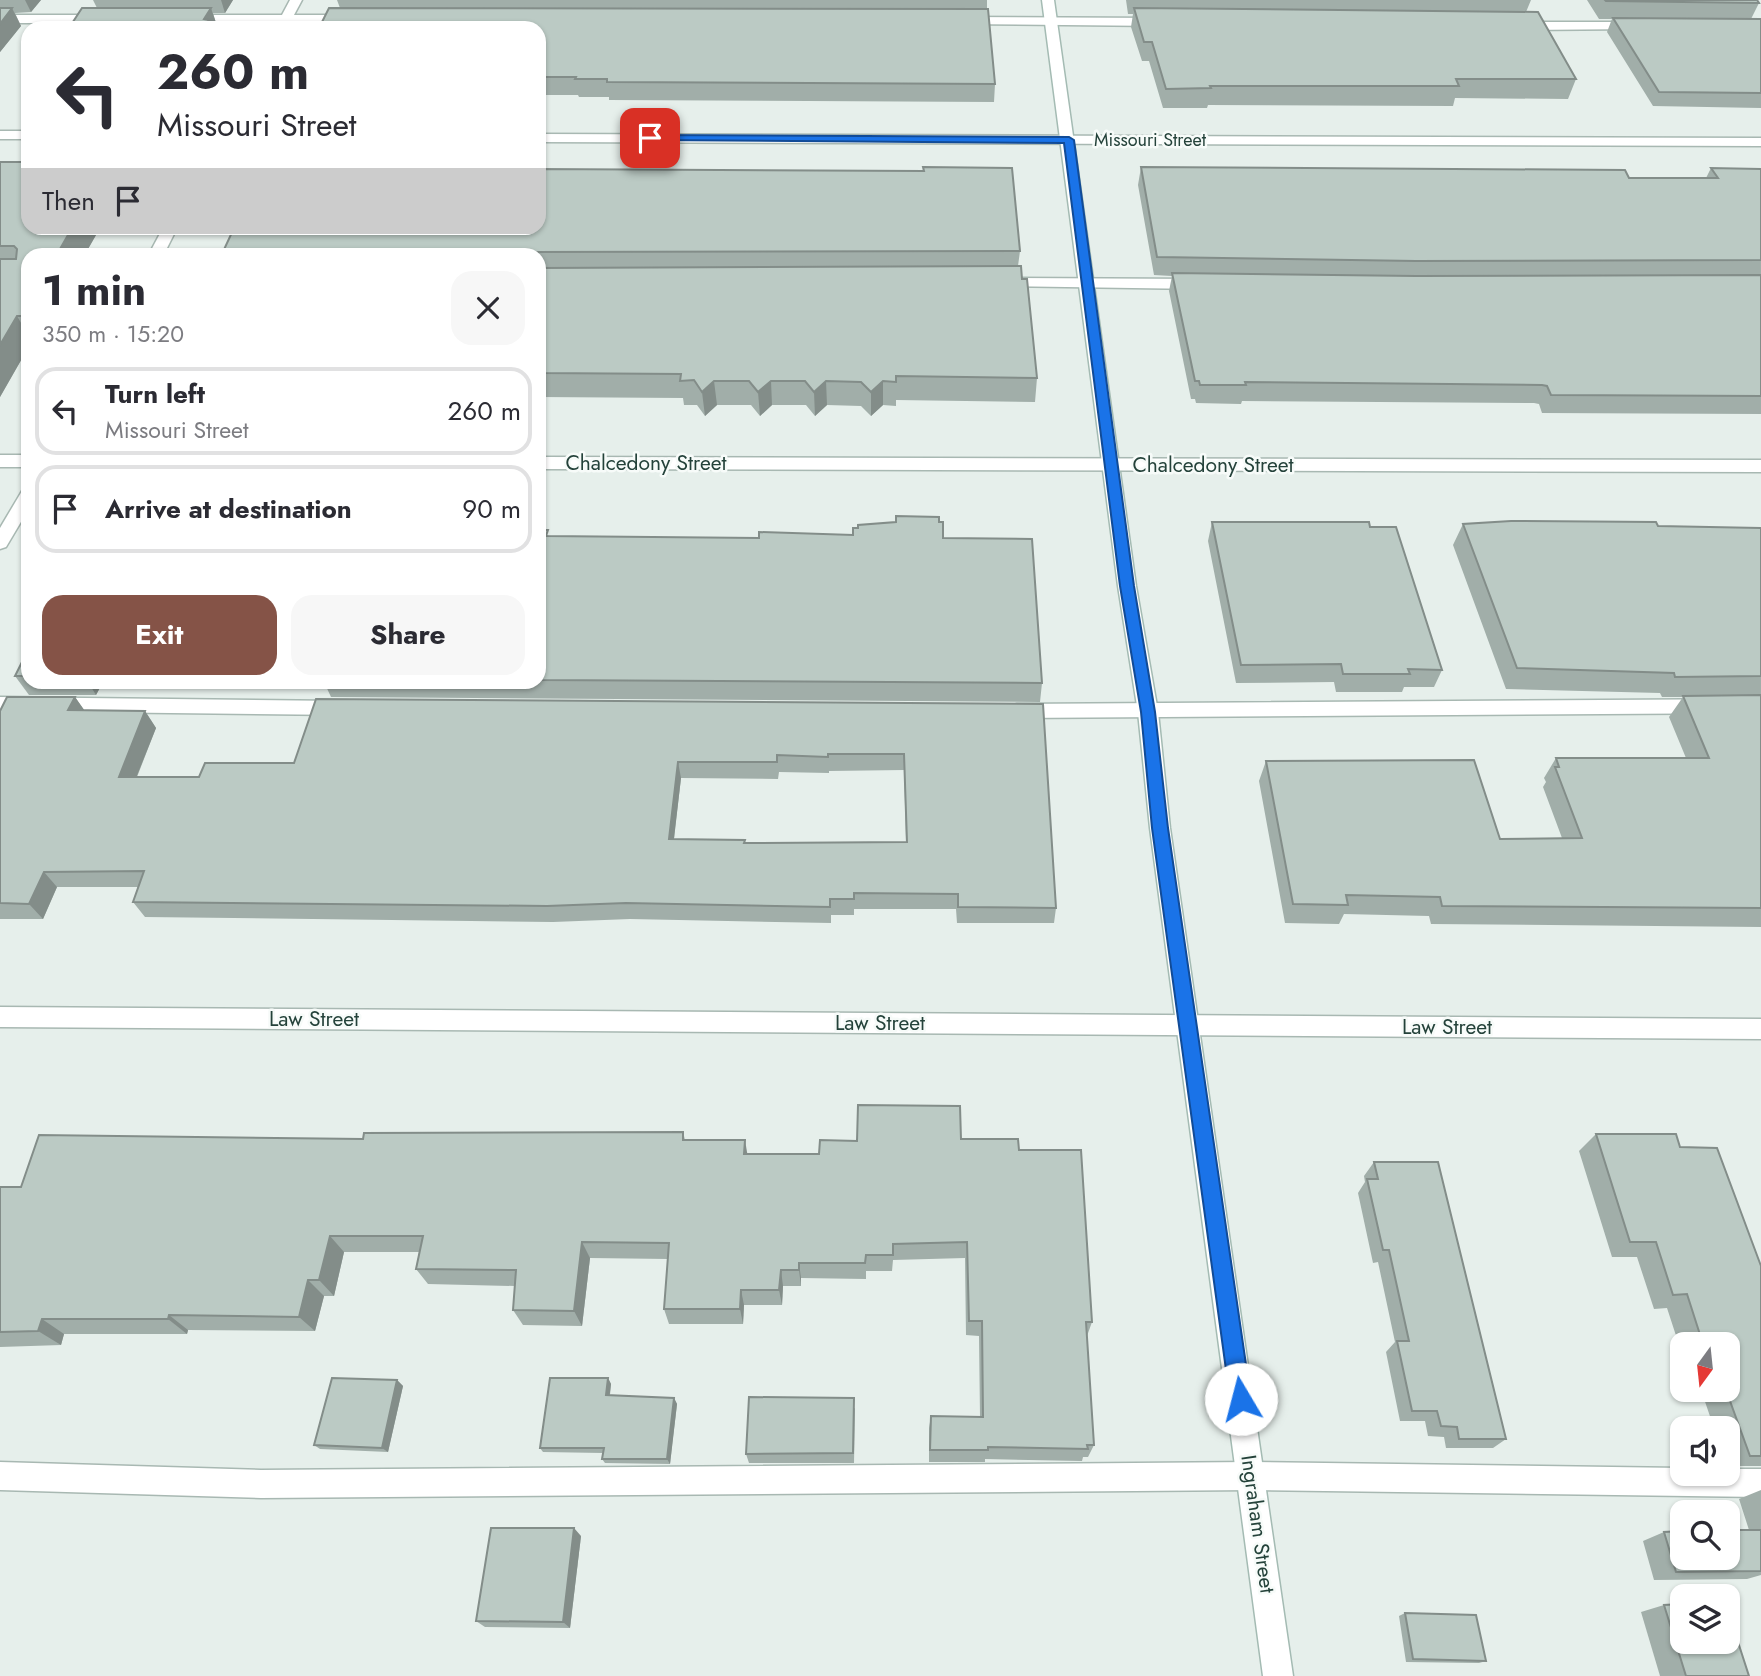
<!DOCTYPE html>
<html lang="en">
<head>
<meta charset="utf-8">
<style>
	body { margin:0; font-family:Jost,sans-serif; background:#f7f7f7; color:#2b2b33; height:100vh; display:flex; flex-direction:column; font-size:26px; white-space:nowrap }
	* { box-sizing:border-box; margin:0 }
	p { font-size:23px; color:#7c7c81 }
	.icon { flex:none; width:38px; height:38px; fill:none; stroke:currentColor; stroke-width:2; stroke-linecap:round; stroke-linejoin:round }
	.map { position:relative; flex:1; overflow:hidden }
	.details { position:absolute; left:21px; top:248px; width:525px; height:441px; display:flex; flex-direction:column; background:#fff; border-radius:21px; box-shadow:0 2px 5px #0004 }
	.details>* { flex:none }
	.banner { position:absolute; left:21px; top:21px; width:525px; height:214px; border-radius:21px; box-shadow:0 2px 5px #0004; background:#fff; color:#2b2b33; overflow:hidden }
	.needle { width:46px; rotate:195deg }
	.fabs { position:absolute; left:1670px; top:1332px; display:grid; gap:14px }
	.fabs a { display:grid; place-items:center; width:70px; height:70px; border-radius:14px; background:#fff; box-shadow:0 2px 5px #0004; font-size:35px }
	.pin { position:absolute; display:grid; place-items:center; width:60px; height:60px; color:#fff; margin:-30px; border-radius:14px; box-shadow:0 4px 10px #0006 }
	.me { position:absolute; width:77px; margin:-38px; rotate:352deg; stroke-linejoin:round; filter:drop-shadow(0 0 5px #0008) }
	.turn { display:flex; align-items:center; gap:24px; height:147px; padding:0 21px; font-size:32px }
	.turn .icon { width:91px; height:91px; stroke-width:2.5 }
	.turn b { display:block; font-size:49px; line-height:60px }
	.then { display:flex; align-items:center; height:66px; padding:0 21px; background:#0003; gap:14px; font-size:26px }
	.round { display:grid; place-items:center; flex:none; width:74px; height:74px; border-radius:21px; background:#f7f7f7 }
	.overview { display:flex; align-items:center; justify-content:space-between; height:119px; padding:0 21px }
	h1 { font-size:42px; font-weight:700; line-height:52px }
	.action { display:flex; gap:14px; margin-top:auto; padding:14px 21px }
	.action a { flex:1; height:80px; border-radius:21px; background:#855347; color:#fff; font-size:28px; font-weight:700; line-height:80px; text-align:center }
	.action a+a { background:#f7f7f7; color:#2b2b33 }
	ul { padding:0; list-style:none }
	li { display:flex; align-items:center; gap:21px; height:88px; margin:0 14px 10px; padding:0 7px; border:4px solid #e1e1e2; border-radius:21px }
	li div { flex:1 }
	li b { display:block; font-size:26px }
	li em { font-style:normal }
	.map>svg:first-child { display:block }
	.lines { fill:none; stroke-linecap:round; stroke-linejoin:round }
	.service-casing { stroke:#a8b8b2; stroke-width:3 }
	.minor-casing { stroke:#a8b8b2; stroke-width:3 }
	.secondary-casing { stroke:#a4bbb3; stroke-width:3 }
	.service { fill:#fff; fill-rule:evenodd }
	.minor { fill:#fff; fill-rule:evenodd }
	.secondary { fill:#fff; fill-rule:evenodd }
	.wall { fill:#a1aea9; fill-rule:evenodd }
	.shaded-wall { fill:#838d89 }
	.building { fill:#bbcac4; stroke:#838d89; stroke-width:2; fill-rule:evenodd }
	.route { fill:#1a73e8; stroke:#114b97; stroke-width:2 }
	.labels { text-anchor:middle; dominant-baseline:central; stroke-width:5; stroke-linejoin:round; paint-order:stroke }
	.far-street-label { font-size:18px; fill:#24423a; stroke:#f7fbf9 }
	.street-label { font-size:21px; fill:#24423a; stroke:#f7fbf9 }
</style>
</head>
<body>
<div class="map">
<svg width="1761" height="1676" viewBox="0 0 1761 1676">
	<rect width="100%" height="100%" fill="#e6efeb"/>
	<g class="lines">
		<g class="service-casing">
			<g id="service">
				<path d="M 0,15 L 103,15 L 109,19 L 103,23 L 0,23 Z"/>
				<path d="M 352,15 L 358,19 L 356,22 L 188,23 L 182,19 L 188,15 Z"/>
				<path d="M 962,17 L 1160,18 L 1166,22 L 1160,26 L 958,24 L 958,18 Z"/>
				<path d="M 1636,22 L 1642,26 L 1640,29 L 1518,30 L 1512,26 L 1518,22 Z"/>
				<path d="M 1000,278 L 1199,279 L 1207,284 L 1199,289 L 995,286 L 992,283 Z"/>
				<path d="M 0,697 L 341,701 L 348,703 L 351,708 L 348,713 L 341,715 L 0,711 Z"/>
				<path d="M 1761,699 L 1761,713 L 1017,718 L 1010,716 L 1007,711 L 1010,706 L 1017,704 Z"/>
				<path d="M 0,1462 L 261,1470 L 1252,1462 L 1682,1468 L 1682,1474 L 1727,1474 L 1727,1469 L 1761,1469 L 1761,1497 L 1252,1490 L 261,1498 L 0,1490 Z"/>
			</g>
		</g>
		<g class="minor-casing">
			<g id="minor">
				<path d="M 290,0 L 302,0 L 287,28 L 275,28 Z"/>
				<rect x="0" y="131" width="28" height="8"/>
				<path d="M 539,134 L 1761,138 L 1761,146 L 539,142 Z"/>
				<path d="M 163,228 L 177,228 L 163,256 L 148,256 Z"/>
				<rect x="0" y="455" width="28" height="12"/>
				<path d="M 539,457 L 1761,460 L 1761,472 L 539,469 Z"/>
				<path d="M 28,489 L 28,510 L 6,547 L 0,549 L 0,528 L 22,491 Z"/>
				<path d="M 0,1007 L 1761,1019 L 1761,1039 L 0,1027 Z"/>
			</g>
		</g>
		<g class="secondary-casing">
			<path id="secondary" d="M 1042,0 L 1054,0 L 1136,586 L 1158,712 L 1170,828 L 1293,1676 L 1263,1676 L 1150,828 L 1138,712 L 1118,586 Z"/>
		</g>
		<use href="#service" class="service"/>
		<use href="#minor" class="minor"/>
		<use href="#secondary" class="secondary"/>
	</g>
	<g class="wall">
		<path d="M 0,0 L 41,0 L 31,12 L 15,13 L 21,26 L 0,52 Z"/>
		<path d="M 93,0 L 233,0 L 225,13 L 213,13 L 217,26 L 216,28 L 69,28 L 97,8 Z"/>
		<path d="M 337,0 L 987,0 L 987,9 L 995,84 L 994,102 L 609,100 L 609,97 L 579,97 L 578,95 L 539,95 L 539,28 L 340,8 Z"/>
		<path d="M 1126,0 L 1531,0 L 1526,12 L 1576,79 L 1568,99 L 1455,98 L 1453,106 L 1208,105 L 1207,108 L 1163,108 L 1149,61 L 1142,61 L 1131,27 L 1133,14 L 1128,14 Z"/>
		<path d="M 1587,0 L 1757,0 L 1759,3 L 1751,19 L 1761,19 L 1761,108 L 1653,106 L 1607,32 L 1612,19 L 1599,19 Z"/>
		<path d="M 0,162 L 100,228 L 84,256 L 28,256 L 28,348 L 0,397 Z"/>
		<path d="M 1141,167 L 1629,178 L 1706,178 L 1711,168 L 1761,169 L 1761,414 L 1542,413 L 1539,404 L 1534,403 L 1242,401 L 1241,404 L 1196,403 L 1195,399 L 1191,399 L 1169,291 L 1172,276 L 1154,275 L 1138,185 Z"/>
		<path d="M 234,228 L 1020,251 L 1018,266 L 1022,279 L 1037,378 L 1035,402 L 896,400 L 896,406 L 883,405 L 871,416 L 861,406 L 827,405 L 815,416 L 806,405 L 772,405 L 760,416 L 751,405 L 717,405 L 705,416 L 697,405 L 684,405 L 683,398 L 539,397 L 539,256 L 221,256 Z"/>
		<path d="M 939,522 L 943,538 L 1042,683 L 1040,702 L 331,697 L 324,682 L 539,682 L 539,530 L 549,536 L 759,538 L 853,535 Z"/>
		<path d="M 1212,522 L 1370,527 L 1442,670 L 1434,687 L 1404,687 L 1402,692 L 1336,692 L 1334,682 L 1236,683 L 1208,541 Z"/>
		<path d="M 1463,524 L 1761,528 L 1761,927 L 1431,924 L 1429,916 L 1344,914 L 1339,924 L 1285,923 L 1259,781 L 1266,761 L 1500,839 L 1562,838 L 1543,787 L 1546,782 L 1544,778 L 1556,758 L 1686,758 L 1669,717 L 1683,697 L 1662,697 L 1660,693 L 1506,689 L 1453,545 Z"/>
		<path d="M 28,650 L 28,682 L 103,682 L 96,695 L 29,695 L 15,676 Z"/>
		<path d="M 75,697 L 84,710 L 145,711 L 156,728 L 137,777 L 199,777 L 294,763 L 1043,704 L 1056,908 L 1054,923 L 957,923 L 956,909 L 854,909 L 854,915 L 831,915 L 831,923 L 630,919 L 553,922 L 145,917 L 133,902 L 138,887 L 57,887 L 43,919 L 0,919 L 0,711 ZM 904,770 L 906,842 L 745,843 L 674,839 L 681,778 L 778,779 L 779,772 L 829,773 L 829,771 Z"/>
		<path d="M 683,1132 L 685,1140 L 747,1154 L 819,1154 L 857,1141 L 961,1139 L 1019,1150 L 1092,1322 L 1087,1336 L 1094,1445 L 1088,1457 L 1083,1457 L 1082,1461 L 985,1459 L 985,1462 L 929,1462 L 929,1428 L 931,1416 L 980,1417 L 979,1336 L 966,1335 L 965,1258 L 893,1260 L 892,1271 L 866,1271 L 866,1279 L 801,1278 L 801,1286 L 783,1286 L 782,1305 L 744,1305 L 743,1324 L 669,1324 L 664,1309 L 668,1259 L 590,1258 L 582,1326 L 523,1325 L 513,1310 L 515,1286 L 428,1284 L 416,1269 L 419,1252 L 344,1252 L 334,1296 L 324,1296 L 315,1331 L 188,1330 L 187,1334 L 64,1334 L 61,1345 L 0,1347 L 0,1187 L 21,1187 L 363,1139 Z"/>
		<path d="M 1596,1134 L 1680,1147 L 1761,1266 L 1761,1466 L 1727,1466 L 1727,1428 L 1714,1428 L 1701,1390 L 1727,1390 L 1727,1344 L 1682,1344 L 1682,1354 L 1667,1308 L 1654,1309 L 1637,1257 L 1612,1257 L 1579,1151 Z"/>
		<path d="M 1374,1162 L 1506,1439 L 1493,1448 L 1446,1448 L 1444,1437 L 1428,1436 L 1425,1421 L 1400,1421 L 1386,1352 L 1395,1342 L 1378,1262 L 1373,1263 L 1358,1193 L 1365,1182 L 1364,1176 Z"/>
		<path d="M 608,1378 L 611,1384 L 610,1395 L 674,1398 L 677,1404 L 670,1464 L 605,1463 L 602,1459 L 603,1453 L 543,1452 L 540,1448 Z"/>
		<path d="M 397,1380 L 403,1386 L 388,1452 L 320,1449 L 314,1445 Z"/>
		<path d="M 855,1408 L 854,1463 L 749,1463 L 746,1454 Z"/>
		<path d="M 1761,1490 L 1761,1575 L 1747,1579 L 1654,1580 L 1643,1541 L 1664,1532 L 1749,1530 L 1739,1499 Z"/>
		<path d="M 581,1536 L 570,1628 L 485,1627 L 476,1621 Z"/>
		<path d="M 1664,1605 L 1749,1676 L 1660,1676 L 1641,1612 Z"/>
		<path d="M 1405,1613 L 1486,1661 L 1479,1663 L 1406,1662 L 1399,1616 Z"/>
	</g>
	<g class="shaded-wall">
		<path d="M 25,0 L 41,0 L 31,12 Z"/>
		<path d="M 221,0 L 233,0 L 225,13 Z"/>
		<path d="M 12,8 L 21,26 L 0,52 L 0,24 Z"/>
		<path d="M 211,8 L 217,26 L 216,28 L 204,28 L 204,19 Z"/>
		<path d="M 72,228 L 100,228 L 84,256 L 56,256 Z"/>
		<path d="M 17,316 L 28,335 L 28,348 L 0,397 L 0,345 Z"/>
		<path d="M 714,381 L 717,405 L 705,416 L 702,392 Z"/>
		<path d="M 771,381 L 772,405 L 760,416 L 758,392 Z"/>
		<path d="M 826,381 L 827,405 L 815,416 L 814,392 Z"/>
		<path d="M 883,381 L 883,405 L 871,416 L 871,392 Z"/>
		<path d="M 88,682 L 103,682 L 96,695 Z"/>
		<path d="M 75,697 L 87,714 L 68,710 Z"/>
		<path d="M 145,711 L 156,728 L 130,793 L 119,777 Z"/>
		<path d="M 678,762 L 681,778 L 672,855 L 669,839 Z"/>
		<path d="M 44,872 L 57,887 L 43,919 L 29,904 Z"/>
		<path d="M 745,1140 L 748,1158 L 744,1154 Z"/>
		<path d="M 330,1236 L 344,1252 L 334,1296 L 319,1280 Z"/>
		<path d="M 582,1242 L 590,1258 L 582,1326 L 574,1311 Z"/>
		<path d="M 799,1263 L 801,1278 L 801,1286 L 799,1270 Z"/>
		<path d="M 781,1270 L 783,1286 L 782,1305 L 779,1290 Z"/>
		<path d="M 308,1280 L 324,1296 L 315,1331 L 299,1317 Z"/>
		<path d="M 741,1290 L 744,1305 L 743,1324 L 740,1309 Z"/>
		<path d="M 169,1315 L 188,1330 L 187,1334 L 168,1319 Z"/>
		<path d="M 42,1319 L 64,1334 L 61,1345 L 38,1331 Z"/>
		<path d="M 608,1378 L 611,1384 L 609,1400 L 606,1395 Z"/>
		<path d="M 397,1380 L 403,1386 L 388,1452 L 382,1448 Z"/>
		<path d="M 674,1398 L 677,1404 L 670,1464 L 667,1459 Z"/>
		<path d="M 574,1528 L 581,1536 L 570,1628 L 563,1622 Z"/>
	</g>
	<g class="building">
		<path d="M 1605,0 L 1757,0 L 1759,3 L 1606,1 Z"/>
		<path d="M 0,8 L 12,8 L 0,24 Z"/>
		<path d="M 82,8 L 211,8 L 204,19 L 209,20 L 204,28 L 69,28 Z"/>
		<path d="M 329,8 L 988,9 L 995,84 L 607,82 L 607,79 L 575,79 L 576,77 L 539,77 L 539,28 L 319,28 Z"/>
		<path d="M 1134,8 L 1538,12 L 1576,79 L 1456,79 L 1459,86 L 1210,86 L 1211,88 L 1166,89 L 1152,42 L 1144,42 Z"/>
		<path d="M 1613,18 L 1761,19 L 1761,93 L 1659,92 Z"/>
		<path d="M 0,162 L 28,162 L 28,228 L 72,228 L 56,256 L 28,256 L 28,316 L 17,316 L 0,345 L 0,259 L 16,259 L 17,249 L 14,246 L 0,246 Z"/>
		<path d="M 923,167 L 1012,168 L 1020,251 L 534,252 L 533,256 L 221,256 L 234,228 L 539,228 L 539,169 L 924,171 Z"/>
		<path d="M 1141,167 L 1625,170 L 1629,178 L 1718,178 L 1711,168 L 1761,169 L 1761,260 L 1416,261 L 1157,257 Z"/>
		<path d="M 1021,266 L 1022,279 L 1027,279 L 1037,378 L 896,376 L 896,382 L 883,381 L 871,392 L 861,382 L 826,381 L 814,392 L 805,381 L 771,381 L 758,392 L 749,381 L 714,381 L 702,392 L 694,380 L 680,381 L 681,374 L 539,373 L 539,268 Z"/>
		<path d="M 1172,273 L 1416,276 L 1761,275 L 1761,396 L 1551,395 L 1547,386 L 1542,385 L 1245,382 L 1246,385 L 1200,385 L 1199,381 L 1195,381 Z"/>
		<path d="M 896,516 L 939,517 L 939,522 L 943,522 L 943,538 L 1032,539 L 1042,683 L 539,680 L 539,530 L 548,530 L 546,536 L 759,538 L 759,532 L 853,535 L 853,528 L 858,528 L 858,525 L 896,522 Z"/>
		<path d="M 1511,521 L 1656,522 L 1658,526 L 1761,528 L 1761,676 L 1675,677 L 1674,673 L 1517,668 L 1463,524 Z"/>
		<path d="M 1212,522 L 1369,522 L 1370,527 L 1396,527 L 1442,670 L 1408,669 L 1410,674 L 1343,674 L 1341,664 L 1241,665 Z"/>
		<path d="M 28,650 L 28,676 L 15,676 Z"/>
		<path d="M 1761,695 L 1761,908 L 1442,906 L 1440,897 L 1346,895 L 1348,905 L 1293,904 L 1266,761 L 1474,760 L 1500,839 L 1582,838 L 1555,767 L 1559,767 L 1556,758 L 1709,758 L 1683,696 Z"/>
		<path d="M 7,697 L 75,697 L 68,710 L 145,711 L 119,777 L 199,777 L 205,763 L 294,763 L 316,699 L 1043,704 L 1056,908 L 958,907 L 958,894 L 854,893 L 854,899 L 830,899 L 830,907 L 626,903 L 547,906 L 133,902 L 144,871 L 44,872 L 29,904 L 0,903 L 0,711 ZM 828,754 L 904,754 L 907,842 L 744,843 L 745,840 L 669,839 L 678,762 L 777,762 L 777,755 L 828,757 Z"/>
		<path d="M 858,1105 L 960,1106 L 961,1139 L 1018,1139 L 1019,1150 L 1081,1150 L 1092,1322 L 1086,1322 L 1094,1445 L 1087,1445 L 1088,1449 L 988,1447 L 988,1450 L 930,1450 L 931,1416 L 983,1417 L 982,1321 L 969,1321 L 967,1242 L 893,1244 L 893,1255 L 866,1255 L 865,1263 L 799,1263 L 799,1270 L 781,1270 L 779,1290 L 741,1290 L 740,1309 L 664,1309 L 669,1243 L 582,1242 L 574,1311 L 513,1310 L 516,1270 L 416,1269 L 423,1236 L 330,1236 L 319,1280 L 308,1280 L 299,1317 L 169,1315 L 168,1319 L 42,1319 L 38,1331 L 0,1332 L 0,1187 L 21,1187 L 39,1135 L 363,1139 L 364,1133 L 683,1132 L 683,1140 L 745,1140 L 744,1154 L 819,1154 L 820,1140 L 857,1141 Z"/>
		<path d="M 1596,1134 L 1676,1134 L 1680,1147 L 1717,1148 L 1761,1266 L 1761,1456 L 1750,1456 L 1726,1390 L 1727,1390 L 1727,1344 L 1703,1344 L 1687,1294 L 1673,1295 L 1656,1242 L 1630,1242 Z"/>
		<path d="M 1374,1162 L 1438,1162 L 1506,1439 L 1459,1439 L 1457,1427 L 1441,1426 L 1437,1411 L 1412,1411 L 1397,1341 L 1409,1341 L 1389,1250 L 1383,1250 L 1367,1179 L 1378,1179 Z"/>
		<path d="M 332,1378 L 397,1380 L 382,1448 L 314,1445 Z"/>
		<path d="M 550,1378 L 608,1378 L 606,1395 L 674,1398 L 667,1459 L 602,1459 L 604,1448 L 540,1448 Z"/>
		<path d="M 749,1397 L 854,1398 L 853,1453 L 746,1454 Z"/>
		<path d="M 491,1528 L 574,1528 L 563,1622 L 476,1621 Z"/>
		<path d="M 1727,1530 L 1761,1530 L 1761,1571 L 1676,1572 L 1664,1532 L 1682,1531 L 1682,1558 L 1727,1558 Z"/>
		<path d="M 1682,1604 L 1682,1642 L 1727,1642 L 1727,1608 L 1749,1676 L 1686,1676 L 1664,1605 Z"/>
		<path d="M 1405,1613 L 1476,1615 L 1486,1661 L 1413,1659 Z"/>
	</g>
	<path class="route" d="M 650,135 L 1069,137 L 1074,140 L 1134,586 L 1155,712 L 1168,828 L 1251,1399 L 1248,1407 L 1241,1410 L 1234,1407 L 1230,1399 L 1152,828 L 1141,712 L 1120,586 L 1064,143 L 647,140 L 645,138 Z"/>
	<g class="labels">
		<g class="far-street-label">
			<text x="1150" y="140">Missouri Street</text>
		</g>
		<g class="street-label">
			<text x="646" y="463">Chalcedony Street</text>
			<text x="1213" y="465">Chalcedony Street</text>
			<text x="314" y="1019">Law Street</text>
			<text x="880" y="1023">Law Street</text>
			<text x="1447" y="1027">Law Street</text>
			<text transform="translate(1258 1524) rotate(82)">Ingraham Street</text>
		</g>
	</g>
</svg>
<div class="fabs">
<a><svg class="needle" viewBox="-14 -14 28 28"><path d="M0-13l5 13h-10z" fill="#e53935"/><path d="M0 13l5-13h-10z" fill="#7c7c81"/></svg></a>
<a><svg class="icon" aria-label="sound" viewBox="0 0 24 24"><path d="M4 9h4l5-4v14l-5-4H4zM17 9q2 3 0 6"/></svg></a>
<a><svg class="icon" aria-label="search" viewBox="0 0 24 24"><circle cx="10" cy="10" r="6"/><path d="M15 15l6 6"/></svg></a>
<a><svg class="icon" aria-label="layers" viewBox="0 0 24 24"><path d="M12 4l9 5-9 5-9-5zM3 14l9 5 9-5"/></svg></a>
</div>
<div class="pin" style="left:650px;top:138px;background:#d93025"><svg class="icon" aria-label="arrive" viewBox="0 0 24 24"><path d="M6 21V4h12l-3 4 3 4H6"/></svg></div>
<svg class="me" style="left:1241px;top:1399px" viewBox="-20 -20 40 40"><circle r="19" fill="#fff"/><path d="M0-13L10 11 0 6-10 11z" fill="#1a73e8"/></svg>
<div class="banner">
<div class="turn"><svg class="icon" aria-label="left" viewBox="0 0 24 24"><path d="M17 20v-9H6M10 6l-5 5 5 5"/></svg><div><b>260 m</b>Missouri Street</div></div>
<div class="then">Then<svg class="icon" aria-label="arrive" viewBox="0 0 24 24"><path d="M6 21V4h12l-3 4 3 4H6"/></svg></div>
</div>
<section class="details">
<div class="overview"><div><h1>1 min</h1><p>350 m · 15:20</p></div><a class="round"><svg class="icon" aria-label="close" viewBox="0 0 24 24"><path d="M6 6l12 12M18 6L6 18"/></svg></a></div>
<ul>
<li><svg class="icon" aria-label="left" viewBox="0 0 24 24"><path d="M17 20v-9H6M10 6l-5 5 5 5"/></svg><div><b>Turn left</b><p>Missouri Street</p></div><em>260 m</em></li>
<li><svg class="icon" aria-label="arrive" viewBox="0 0 24 24"><path d="M6 21V4h12l-3 4 3 4H6"/></svg><div><b>Arrive at destination</b></div><em>90 m</em></li>
</ul>
<div class="action"><a>Exit</a><a>Share</a></div>
</section>
</div>
</body>
</html>
